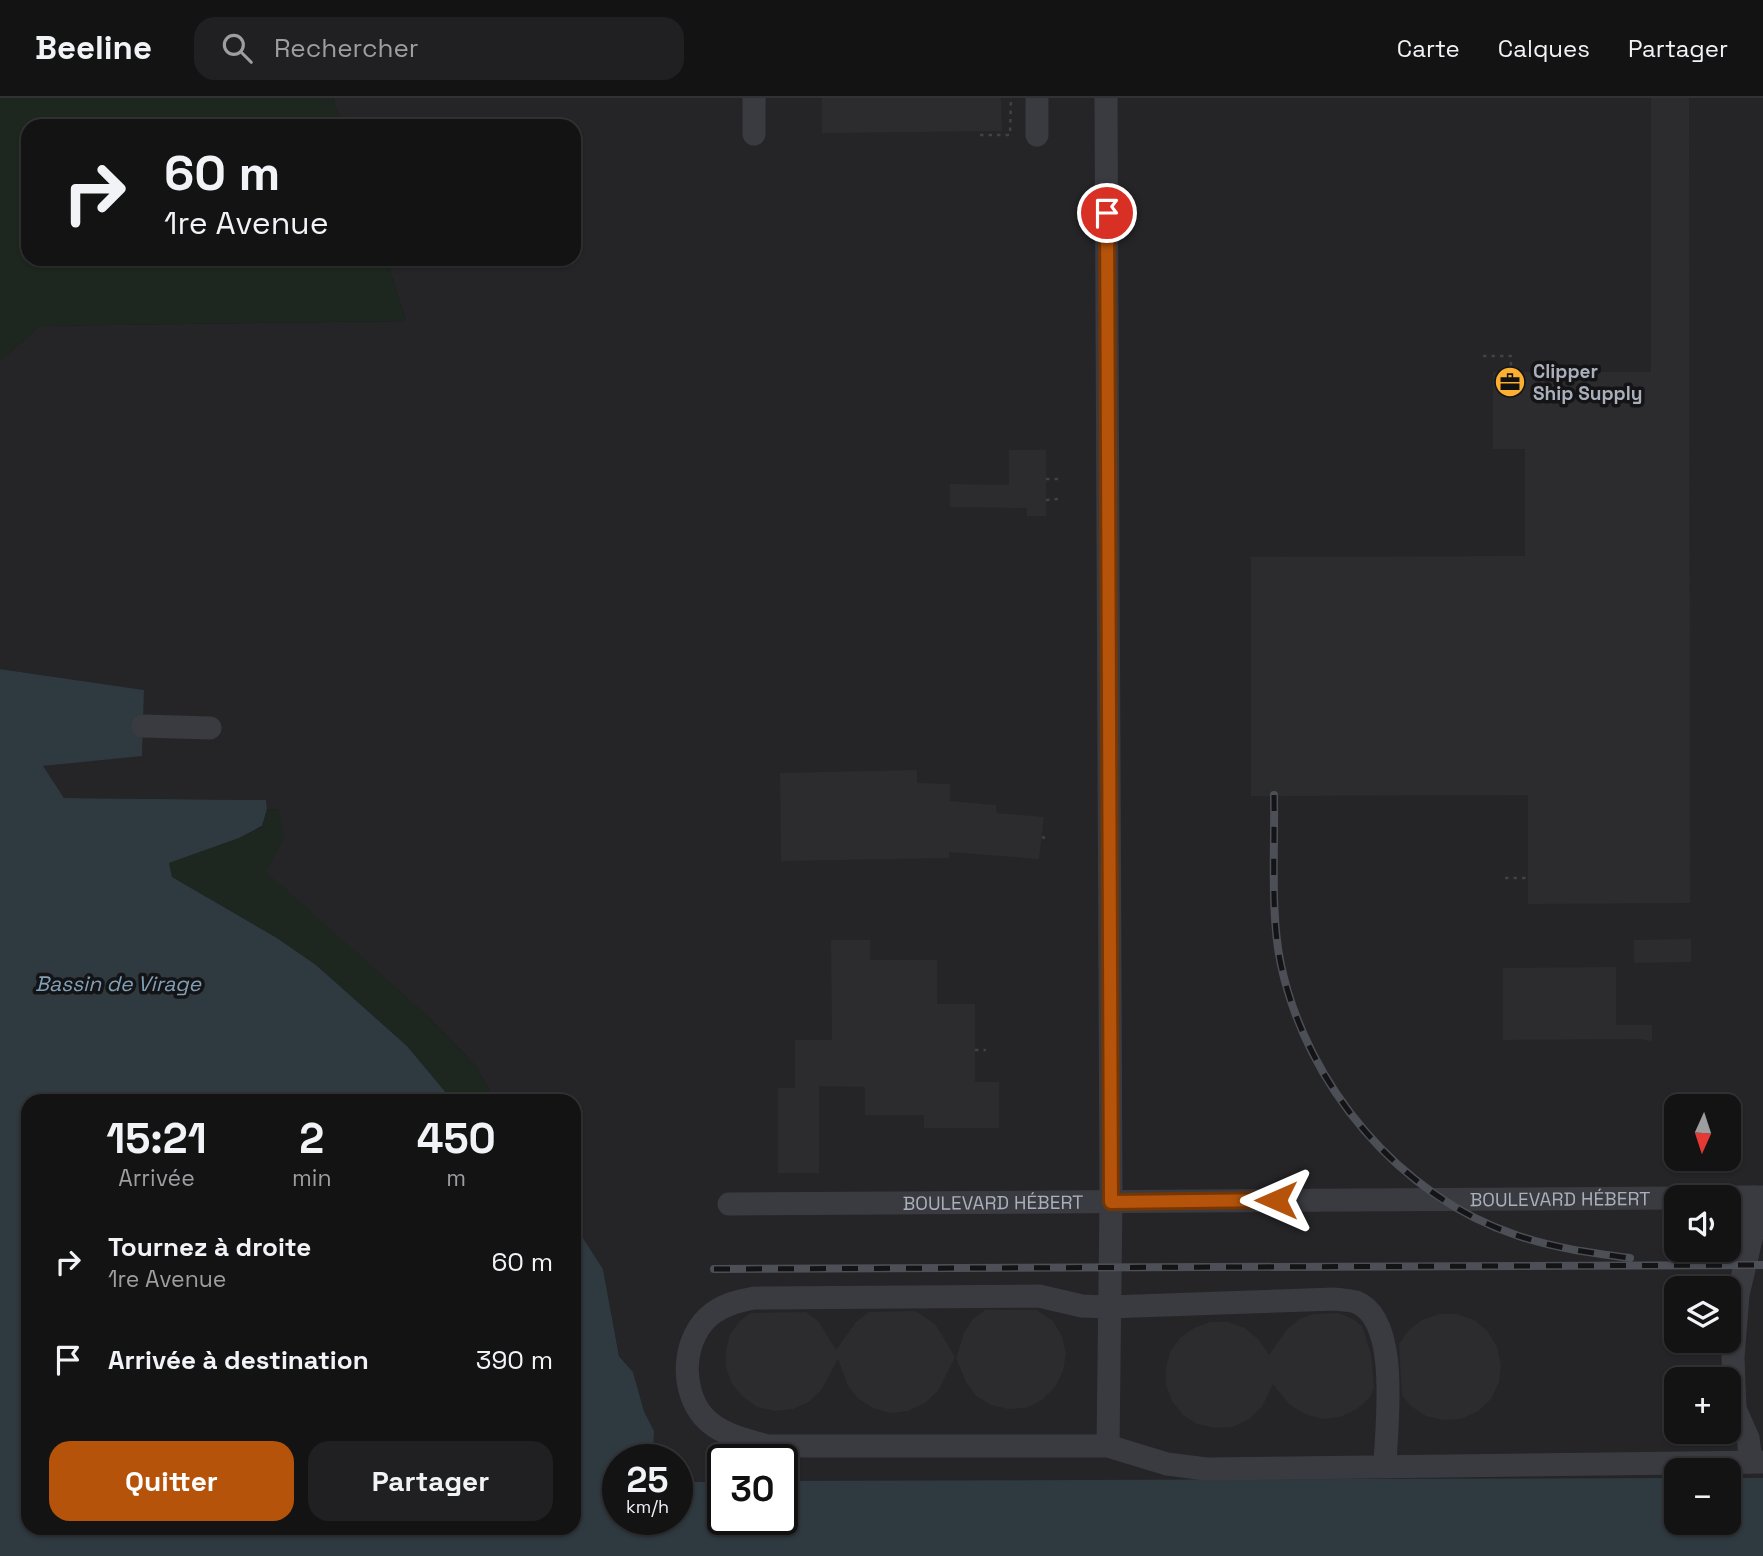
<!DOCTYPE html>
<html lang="fr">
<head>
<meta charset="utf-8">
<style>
	body { margin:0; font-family:"Space Grotesk",sans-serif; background:#202022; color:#f1f3f6; height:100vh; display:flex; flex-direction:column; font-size:26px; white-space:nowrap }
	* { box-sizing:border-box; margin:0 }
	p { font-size:23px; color:#9d9ea0 }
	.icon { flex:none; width:38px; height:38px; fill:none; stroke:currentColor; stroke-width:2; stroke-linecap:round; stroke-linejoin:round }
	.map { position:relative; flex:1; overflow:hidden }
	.details { position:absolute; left:21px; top:996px; width:560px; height:441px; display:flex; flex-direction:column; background:#131314; border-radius:21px; box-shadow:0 2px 5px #0004,0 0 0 2px #323234 }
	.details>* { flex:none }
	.guide { position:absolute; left:21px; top:21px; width:560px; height:147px; border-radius:21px; box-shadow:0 2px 5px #0004,0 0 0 2px #323234; background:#131314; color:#f1f3f6; overflow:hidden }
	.needle { width:46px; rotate:183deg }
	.buttons { position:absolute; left:1664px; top:996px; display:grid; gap:14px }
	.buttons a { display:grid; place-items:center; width:77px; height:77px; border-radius:14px; background:#131314; box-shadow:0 2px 5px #0004,0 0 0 2px #323234; font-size:35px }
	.speed { position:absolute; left:602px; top:1346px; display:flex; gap:14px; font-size:35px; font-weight:700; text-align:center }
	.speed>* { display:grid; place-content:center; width:91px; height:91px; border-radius:50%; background:#131314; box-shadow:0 2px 5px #0004,0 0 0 2px #323234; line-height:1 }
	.speed small { font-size:18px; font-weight:400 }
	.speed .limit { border:4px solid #111; border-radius:10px; background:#fff; color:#111 }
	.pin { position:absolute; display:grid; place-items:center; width:60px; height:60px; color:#fff; margin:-30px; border:4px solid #fff; border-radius:50%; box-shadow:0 2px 7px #0007 }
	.me { position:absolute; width:77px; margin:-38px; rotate:270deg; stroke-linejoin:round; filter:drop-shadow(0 0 5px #0008) }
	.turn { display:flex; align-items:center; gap:24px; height:147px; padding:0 28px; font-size:32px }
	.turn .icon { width:91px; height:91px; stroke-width:2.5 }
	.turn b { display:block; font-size:49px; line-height:60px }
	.eta { display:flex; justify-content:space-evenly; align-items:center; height:119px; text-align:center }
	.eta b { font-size:42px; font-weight:700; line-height:49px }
	.cta { display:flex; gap:14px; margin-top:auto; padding:14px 28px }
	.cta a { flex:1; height:80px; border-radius:21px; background:#b45309; color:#fff; font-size:28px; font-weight:700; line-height:80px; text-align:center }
	.cta a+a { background:#202022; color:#f1f3f6 }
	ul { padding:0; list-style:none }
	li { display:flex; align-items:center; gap:21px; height:98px; padding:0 28px }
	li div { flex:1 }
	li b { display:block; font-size:26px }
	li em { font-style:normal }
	header { display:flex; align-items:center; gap:42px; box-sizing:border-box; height:98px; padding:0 35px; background:#131314; border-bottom:2px solid #323234 }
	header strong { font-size:33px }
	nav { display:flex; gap:38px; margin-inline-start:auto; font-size:24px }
	.search { width:490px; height:63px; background:#202022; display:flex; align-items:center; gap:18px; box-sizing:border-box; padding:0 24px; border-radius:21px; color:#9d9ea0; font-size:26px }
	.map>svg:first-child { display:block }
	.built { fill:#252528; fill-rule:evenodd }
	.green { fill:#1e271f }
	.water { fill:#2e3940 }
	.building { fill:#2c2c2f }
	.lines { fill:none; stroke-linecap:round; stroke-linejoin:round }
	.path { stroke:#3f4247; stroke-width:2.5; stroke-dasharray:3.5 5; stroke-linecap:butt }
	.minor { stroke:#393b40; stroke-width:23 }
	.rail-casing { stroke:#4c4f56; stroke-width:8 }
	.rail { stroke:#141416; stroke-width:5; stroke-dasharray:16; stroke-linecap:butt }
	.route-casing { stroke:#753606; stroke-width:18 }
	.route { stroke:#b45309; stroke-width:12 }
	.labels { text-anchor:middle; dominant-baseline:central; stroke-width:7; stroke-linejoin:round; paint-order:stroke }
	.poi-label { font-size:19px; font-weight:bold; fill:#aab0bb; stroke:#141416; text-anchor:start }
	.street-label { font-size:19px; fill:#aab0bb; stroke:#141416 }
	.water-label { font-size:21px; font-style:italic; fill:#80a0b8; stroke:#141416 }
</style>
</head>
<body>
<header>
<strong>Beeline</strong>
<div class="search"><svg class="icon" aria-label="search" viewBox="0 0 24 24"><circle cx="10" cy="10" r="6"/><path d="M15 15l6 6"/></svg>Rechercher</div>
<nav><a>Carte</a><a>Calques</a><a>Partager</a></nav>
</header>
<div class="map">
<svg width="1763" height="1458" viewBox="0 0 1763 1458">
	<rect width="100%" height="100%" fill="#19191b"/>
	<path class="built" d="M 333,0 L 1763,0 L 1763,1381 L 1729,1381 L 1729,1372 L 1676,1372 L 1676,1382 L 782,1387 L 782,1362 L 723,1362 L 723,1387 L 677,1388 L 677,1362 L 653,1361 L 654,1333 L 644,1313 L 633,1274 L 619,1258 L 603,1171 L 574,1126 L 574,1003 L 495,1003 L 476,968 L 425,916 L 265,774 L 279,712 L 267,711 L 266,702 L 64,700 L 42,668 L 142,657 L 143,592 L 0,571 L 0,263 L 39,228 L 406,223 L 386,161 L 574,161 L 574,28 L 342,28 ZM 1676,1008 L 1729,1008 L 1729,1060 L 1676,1060 ZM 1676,1099 L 1729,1099 L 1729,1152 L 1676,1152 ZM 1676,1190 L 1729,1190 L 1729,1242 L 1676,1242 ZM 1676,1281 L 1729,1281 L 1729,1334 L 1676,1334 Z"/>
	<g class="green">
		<path d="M 0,0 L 333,0 L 342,28 L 28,28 L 28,161 L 386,161 L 406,223 L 39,228 L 0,263 Z"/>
		<path d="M 267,711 L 279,712 L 284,740 L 266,774 L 425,916 L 476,968 L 495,1003 L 453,1003 L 407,948 L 316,867 L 277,840 L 172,779 L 169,765 L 239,740 L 262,729 Z"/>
	</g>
	<path class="water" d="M 0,571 L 144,592 L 142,658 L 43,668 L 64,700 L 266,702 L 267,711 L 262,728 L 239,740 L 169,765 L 172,779 L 277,840 L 316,867 L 407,948 L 453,1003 L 28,1003 L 28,1430 L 574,1430 L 574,1126 L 603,1171 L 619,1258 L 633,1274 L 644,1313 L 654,1333 L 653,1361 L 618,1362 L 618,1421 L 677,1421 L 677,1384 L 723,1384 L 723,1421 L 782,1421 L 782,1383 L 1676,1380 L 1676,1424 L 1729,1424 L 1729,1380 L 1763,1380 L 1763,1458 L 0,1458 Z"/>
	<g class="building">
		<path d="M 822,0 L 1001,0 L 1002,33 L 822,35 Z"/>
		<path d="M 1651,0 L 1689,0 L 1690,805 L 1528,806 L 1528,697 L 1251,698 L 1251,459 L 1525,458 L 1525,351 L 1493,351 L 1493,274 L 1651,274 Z"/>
		<path d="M 1009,352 L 1046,352 L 1046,418 L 1027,418 L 1027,410 L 950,409 L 950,386 L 1009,387 Z"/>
		<path d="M 917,672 L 917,685 L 950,686 L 950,703 L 996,707 L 997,715 L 1044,719 L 1039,761 L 949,754 L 949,760 L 781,763 L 780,675 Z"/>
		<path d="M 1691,841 L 1691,864 L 1634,865 L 1634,842 Z"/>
		<path d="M 831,842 L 870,842 L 870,862 L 937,862 L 937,906 L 975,906 L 975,984 L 999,984 L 999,1030 L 924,1030 L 924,1017 L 865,1017 L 865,989 L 819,988 L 819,1075 L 778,1075 L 778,990 L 795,990 L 795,942 L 832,942 Z"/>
		<path d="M 1616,869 L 1616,927 L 1652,927 L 1652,943 L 1639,941 L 1503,942 L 1503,870 Z"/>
		<path d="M 985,1212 L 1037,1212 L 1053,1223 L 1062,1238 L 1066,1255 L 1063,1273 L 1055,1289 L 1042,1302 L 1026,1310 L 1008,1311 L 991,1307 L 976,1298 L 966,1284 L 956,1260 L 964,1235 L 973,1221 Z"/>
		<path d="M 916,1213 L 935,1226 L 955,1259 L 938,1293 L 925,1305 L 908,1313 L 890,1315 L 873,1310 L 859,1301 L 848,1288 L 838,1261 L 822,1291 L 809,1304 L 793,1311 L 775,1313 L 757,1309 L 743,1299 L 732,1286 L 726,1270 L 726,1253 L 730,1236 L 740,1223 L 750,1215 L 806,1214 L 819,1224 L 836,1252 L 856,1224 L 869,1214 Z"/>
		<path d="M 1338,1215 L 1353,1221 L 1362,1228 L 1371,1256 L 1374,1290 L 1370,1299 L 1357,1311 L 1340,1319 L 1322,1321 L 1305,1316 L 1290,1307 L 1273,1286 L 1262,1309 L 1249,1321 L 1233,1329 L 1215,1330 L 1197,1326 L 1183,1317 L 1172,1303 L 1166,1287 L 1166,1270 L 1170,1254 L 1180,1240 L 1194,1230 L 1210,1224 L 1228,1224 L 1245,1230 L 1259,1242 L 1269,1257 L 1288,1230 L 1301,1220 L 1314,1216 Z"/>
		<path d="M 1439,1216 L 1457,1216 L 1474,1222 L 1488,1234 L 1497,1249 L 1501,1267 L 1499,1284 L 1491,1301 L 1478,1313 L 1461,1321 L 1443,1322 L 1426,1318 L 1412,1309 L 1402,1297 L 1399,1246 L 1409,1232 L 1422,1222 Z"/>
	</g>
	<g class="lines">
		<g class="path">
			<path d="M 980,37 L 1010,37 L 1011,0"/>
			<path d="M 1483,258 L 1511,258 L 1511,274"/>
			<path d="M 1046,381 L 1059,381"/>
			<path d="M 1046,402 L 1059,401"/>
			<path d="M 1042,739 L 1045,740"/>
			<path d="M 1505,780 L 1528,780"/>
			<path d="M 975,952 L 986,952"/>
		</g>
		<g class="minor">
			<path d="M 754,0 L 754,36"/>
			<path d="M 1106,0 L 1111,1103 L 1108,1348"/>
			<path d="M 1037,37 L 1037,0"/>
			<path d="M 143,628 L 210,630"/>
			<path d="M 1729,1099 L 1763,1099"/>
			<path id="s1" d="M 729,1106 L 1676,1100"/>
			<path d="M 1751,1364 L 1748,1340 L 1735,1311 L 1733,1259 L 1738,1197 L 1752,1137 L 1753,1099"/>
			<path d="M 1385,1367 C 1386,1328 1401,1222 1356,1204 C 1350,1202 1341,1202 1335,1201 L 1108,1209 L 1082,1208 L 1039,1198 L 754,1200 C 738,1203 726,1206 713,1215 C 682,1238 679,1291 704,1319 C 720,1337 747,1342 768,1348 L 1108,1348 L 1167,1366 L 1206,1371 L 1763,1364"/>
		</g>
		<g class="rail-casing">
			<g id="rail">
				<path d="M 1274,697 C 1275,749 1270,817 1281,867 C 1307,987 1399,1098 1516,1137 C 1553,1150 1592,1155 1630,1160"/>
				<path d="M 714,1171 L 1763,1167"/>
			</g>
		</g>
		<use href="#rail" class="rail"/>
	</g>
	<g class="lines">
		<g class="route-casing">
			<path id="route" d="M 1107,115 L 1111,1104 L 1276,1102"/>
		</g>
		<use href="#route" class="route"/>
	</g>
	<defs>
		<g id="office-disc" transform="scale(1.575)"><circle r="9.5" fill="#fcaf30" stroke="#141416"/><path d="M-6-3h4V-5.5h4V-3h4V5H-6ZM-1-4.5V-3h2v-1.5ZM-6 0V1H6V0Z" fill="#111"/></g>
	</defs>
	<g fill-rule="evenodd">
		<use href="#office-disc" x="1510" y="284"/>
	</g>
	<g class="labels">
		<g class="poi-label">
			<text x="1533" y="273">Clipper<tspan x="1533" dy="22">Ship Supply</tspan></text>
		</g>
		<g class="street-label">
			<text stroke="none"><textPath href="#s1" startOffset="831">BOULEVARD HÉBERT</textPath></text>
			<text stroke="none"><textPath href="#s1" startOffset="264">BOULEVARD HÉBERT</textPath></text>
		</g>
		<g class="water-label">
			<text x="118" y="885">Bassin de Virage</text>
		</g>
	</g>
</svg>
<div class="buttons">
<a><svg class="needle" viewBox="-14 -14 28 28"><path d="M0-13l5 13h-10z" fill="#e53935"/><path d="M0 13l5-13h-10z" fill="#9d9ea0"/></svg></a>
<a><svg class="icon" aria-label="sound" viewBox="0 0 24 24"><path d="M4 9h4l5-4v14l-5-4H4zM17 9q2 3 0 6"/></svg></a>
<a><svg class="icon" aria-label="layers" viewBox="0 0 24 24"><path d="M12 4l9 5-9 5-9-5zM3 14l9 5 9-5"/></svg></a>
<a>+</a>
<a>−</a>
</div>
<div class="speed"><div>25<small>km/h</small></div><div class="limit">30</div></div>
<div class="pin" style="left:1107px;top:115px;background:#d93025"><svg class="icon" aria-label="arrive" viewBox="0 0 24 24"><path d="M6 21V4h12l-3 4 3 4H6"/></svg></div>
<svg class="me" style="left:1276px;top:1102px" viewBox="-20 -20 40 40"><path d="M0-17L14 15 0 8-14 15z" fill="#b45309" stroke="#fff" stroke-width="4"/></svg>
<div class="guide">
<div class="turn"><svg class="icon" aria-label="right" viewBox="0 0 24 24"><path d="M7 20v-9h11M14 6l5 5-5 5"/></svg><div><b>60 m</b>1re Avenue</div></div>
</div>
<section class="details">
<div class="eta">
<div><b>15:21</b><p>Arrivée</p></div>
<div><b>2</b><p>min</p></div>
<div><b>450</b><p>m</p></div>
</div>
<ul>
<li><svg class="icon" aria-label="right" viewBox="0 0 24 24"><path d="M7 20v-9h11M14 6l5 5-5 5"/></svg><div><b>Tournez à droite</b><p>1re Avenue</p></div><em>60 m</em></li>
<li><svg class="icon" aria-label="arrive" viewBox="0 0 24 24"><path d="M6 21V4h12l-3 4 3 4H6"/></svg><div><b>Arrivée à destination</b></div><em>390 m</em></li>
</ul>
<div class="cta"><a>Quitter</a><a>Partager</a></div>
</section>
</div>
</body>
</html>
